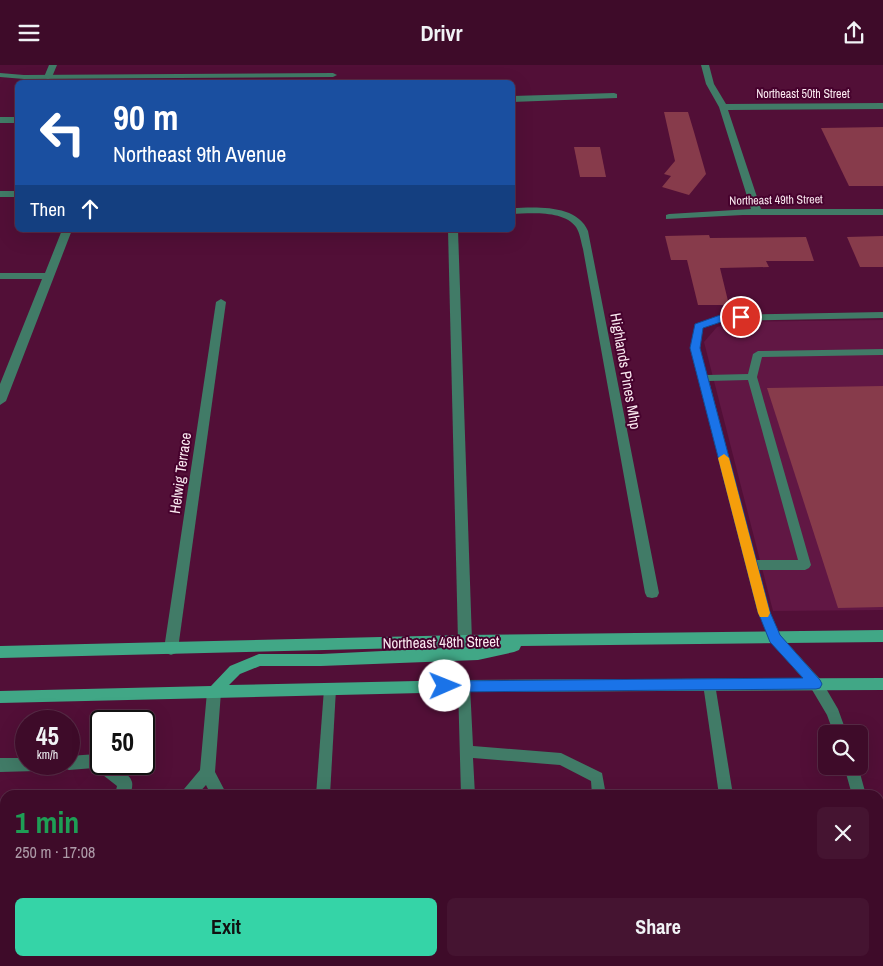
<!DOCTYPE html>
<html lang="en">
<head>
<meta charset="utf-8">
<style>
	body { margin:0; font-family:"Archivo Narrow",sans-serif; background:#451431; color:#f1f3f6; height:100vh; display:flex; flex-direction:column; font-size:19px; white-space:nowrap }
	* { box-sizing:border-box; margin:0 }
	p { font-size:16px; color:#ad9ba8 }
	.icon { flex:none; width:28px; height:28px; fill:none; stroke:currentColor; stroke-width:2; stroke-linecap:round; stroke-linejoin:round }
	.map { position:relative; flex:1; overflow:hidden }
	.sheet { position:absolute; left:0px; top:725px; width:884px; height:176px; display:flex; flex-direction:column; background:#3e0b29; border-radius:15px 15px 0 0; box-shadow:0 5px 20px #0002,0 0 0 1px #572b46 }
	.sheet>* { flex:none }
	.guide { position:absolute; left:15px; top:15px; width:500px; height:152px; border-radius:8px; box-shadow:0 5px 20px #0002,0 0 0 1px #572b46; background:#1a4fa0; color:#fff; overflow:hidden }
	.tools { position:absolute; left:818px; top:660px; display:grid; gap:10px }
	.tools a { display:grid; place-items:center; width:50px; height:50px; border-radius:8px; background:#3e0b29; box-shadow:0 5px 20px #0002,0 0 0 1px #572b46; font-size:25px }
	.speed { position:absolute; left:15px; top:645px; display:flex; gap:10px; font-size:25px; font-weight:700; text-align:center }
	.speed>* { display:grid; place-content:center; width:65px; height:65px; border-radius:50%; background:#3e0b29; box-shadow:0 5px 20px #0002,0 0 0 1px #572b46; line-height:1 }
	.speed small { font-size:12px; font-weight:400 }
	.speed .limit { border:2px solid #111; border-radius:8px; background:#fff; color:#111 }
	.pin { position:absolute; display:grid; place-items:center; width:42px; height:42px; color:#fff; margin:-21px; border:2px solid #fff; border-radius:50%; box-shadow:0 1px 5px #0007 }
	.me { position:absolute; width:55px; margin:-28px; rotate:89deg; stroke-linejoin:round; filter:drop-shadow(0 0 4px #0008) }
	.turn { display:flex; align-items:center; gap:18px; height:105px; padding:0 15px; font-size:22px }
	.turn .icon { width:65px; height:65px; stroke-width:2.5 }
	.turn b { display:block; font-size:35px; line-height:42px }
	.then { display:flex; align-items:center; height:48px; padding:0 15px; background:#0003; gap:10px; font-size:19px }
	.round { display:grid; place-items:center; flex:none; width:52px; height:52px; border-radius:8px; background:#451431 }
	.summary { display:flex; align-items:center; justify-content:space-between; height:85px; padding:0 15px }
	h1 { font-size:30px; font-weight:800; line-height:38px; color:#1e9e55 }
	.action { display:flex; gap:10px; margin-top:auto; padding:10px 15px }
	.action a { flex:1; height:58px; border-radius:8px; background:#35d4a7; color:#111; font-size:20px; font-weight:800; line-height:58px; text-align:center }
	.action a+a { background:#451431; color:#f1f3f6 }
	header { display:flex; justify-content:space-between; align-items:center; height:65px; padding:0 15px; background:#3e0b29; font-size:22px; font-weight:800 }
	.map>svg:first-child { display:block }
	.built { fill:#611744 }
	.building { fill:#873b4b }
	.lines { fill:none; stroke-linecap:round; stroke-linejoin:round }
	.service { fill:#417b67; fill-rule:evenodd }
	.minor { fill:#417b67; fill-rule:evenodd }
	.secondary { fill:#41a786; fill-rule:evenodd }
	.route { fill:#1a73e8; stroke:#114b97 }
	.slow { fill:#f59e0b }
	.labels { text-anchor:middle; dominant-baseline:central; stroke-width:4; stroke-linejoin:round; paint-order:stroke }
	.far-street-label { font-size:12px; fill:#fae9f0; stroke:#46022d }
	.street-label { font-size:15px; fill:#fae9f0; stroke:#46022d }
</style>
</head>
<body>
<header><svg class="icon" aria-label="menu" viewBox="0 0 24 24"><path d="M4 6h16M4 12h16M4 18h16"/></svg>Drivr<svg class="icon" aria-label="share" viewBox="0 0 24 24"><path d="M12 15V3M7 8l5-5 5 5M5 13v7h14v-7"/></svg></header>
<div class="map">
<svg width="883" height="901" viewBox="0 0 883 901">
	<rect width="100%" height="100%" fill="#520f37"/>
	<path class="built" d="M 883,255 L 883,545 L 773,546 L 704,277 L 717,262 L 734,257 Z"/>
	<g class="building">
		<path d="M 664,47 L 688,47 L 694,67 L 706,109 L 689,130 L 662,122 L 671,111 L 664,109 L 675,96 Z"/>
		<path d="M 883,62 L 883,121 L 849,121 L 821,63 Z"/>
		<path d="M 574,82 L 600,82 L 606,112 L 580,112 Z"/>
		<path d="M 709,170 L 710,173 L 806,172 L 814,196 L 766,196 L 769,202 L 720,203 L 729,240 L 698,240 L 687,195 L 671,195 L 665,171 Z"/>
		<path d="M 883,171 L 883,202 L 860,202 L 847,172 Z"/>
		<path d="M 883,321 L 883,542 L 838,543 L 767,323 Z"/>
	</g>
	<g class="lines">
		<g class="service">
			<path d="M 0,8 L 24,10 L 333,8 L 337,10 L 333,12 L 24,14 L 0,12 Z"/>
			<path d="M 883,247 L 883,253 L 724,256 L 703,263 L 700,283 L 707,310 L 748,309 L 753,289 L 758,286 L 883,284 L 883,290 L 881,290 L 762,292 L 757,312 L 811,500 L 809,503 L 805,505 L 759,505 L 770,547 L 780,570 L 821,615 L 838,644 L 847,669 L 834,669 L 827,650 L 811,623 L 771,577 L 758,547 L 690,283 L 696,259 L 723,250 ZM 748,315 L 798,495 L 756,495 L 709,316 Z"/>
			<path d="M 709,614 L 714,615 L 715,619 L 733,730 L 719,730 L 703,619 L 704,615 Z"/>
			<path d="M 464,616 L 469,617 L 470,621 L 473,681 L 561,688 L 602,708 L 606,730 L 592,730 L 591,716 L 560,700 L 473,693 L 475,730 L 461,730 L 458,621 L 459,617 Z"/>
			<path d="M 330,619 L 335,620 L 336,624 L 330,730 L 316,730 L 324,624 L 325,620 Z"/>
			<path d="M 844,701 L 858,701 L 866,730 L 852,730 Z"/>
			<path d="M 879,796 L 883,798 L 883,825 L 879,823 Z"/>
			<path d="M 303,896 L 319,896 L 318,901 L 302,901 Z"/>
			<rect x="466" y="896" width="16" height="5"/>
			<path d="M 598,896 L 614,896 L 613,901 L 597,901 Z"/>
			<path d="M 736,896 L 752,896 L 753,901 L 737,901 Z"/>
		</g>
		<g class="minor">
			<path d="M 49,0 L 57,0 L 52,12 L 48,14 L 44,12 Z"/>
			<path d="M 701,0 L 709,0 L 714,19 L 726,39 L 883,38 L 883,44 L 728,45 L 761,144 L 883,144 L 883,150 L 743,150 L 666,154 L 666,150 L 669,149 L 751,144 L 719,42 L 706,19 Z"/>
			<path d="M 614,28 L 617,29 L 617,33 L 512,37 L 512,31 Z"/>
			<rect x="0" y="52" width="18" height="6"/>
			<rect x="0" y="126" width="18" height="6"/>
			<path d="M 512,143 C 536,142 577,139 588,166 L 659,528 L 657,532 L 652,533 L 647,532 L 645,528 L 583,184 C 581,177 580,168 576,162 C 564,145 530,148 512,149 Z"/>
			<path d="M 62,165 L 72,165 L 6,336 L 0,340 L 0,319 L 42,214 L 0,214 L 0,208 L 45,208 Z"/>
			<path d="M 448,165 L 458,165 L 472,576 L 470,580 L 465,582 L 460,580 L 458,576 Z"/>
			<path d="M 221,234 L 226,237 L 178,584 L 176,588 L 171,590 L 166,588 L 164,584 L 216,237 Z"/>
			<path d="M 214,621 L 219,623 L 221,627 L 215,707 L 227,730 L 211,730 L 206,720 L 197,730 L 179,730 L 200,705 L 207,627 L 209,623 Z"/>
			<path d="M 97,689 L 101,691 L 101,699 C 110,699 130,707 132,717 C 133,721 131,726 131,730 L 115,730 L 117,721 L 94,703 L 69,705 L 64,703 L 62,699 L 69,699 L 69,691 Z"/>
			<path d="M 0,693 L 26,693 L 26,699 L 44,699 L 42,704 L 37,706 L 0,707 Z"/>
			<path d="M 62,896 L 78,896 L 77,901 L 61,901 Z"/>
			<path d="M 109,896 L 125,896 L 124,901 L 108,901 Z"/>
			<rect x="238" y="896" width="16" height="5"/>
		</g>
		<path class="secondary" d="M 883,565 L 883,577 L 521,581 L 519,585 L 514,587 L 478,595 L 321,601 L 260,601 L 240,609 L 229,620 L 464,615 L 883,613 L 883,625 L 464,627 L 0,638 L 0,626 L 211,621 L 230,601 L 259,589 L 321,589 L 486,581 L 0,593 L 0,581 L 465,570 Z"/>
	</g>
	<path class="route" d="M 741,249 L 744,250 L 744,254 L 724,256 L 703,263 L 700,283 L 770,547 L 780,570 L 820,615 L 822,619 L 820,623 L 816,624 L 445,627 L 440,625 L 439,621 L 440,617 L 445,616 L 803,613 L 770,577 L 758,547 L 690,283 L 695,259 L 723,249 Z"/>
	<path class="slow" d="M 724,389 L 729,393 L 770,548 L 768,552 L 760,552 L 758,548 L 718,393 Z"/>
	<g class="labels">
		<g class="far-street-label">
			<text x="803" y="29">Northeast 50th Street</text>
			<text transform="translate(776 135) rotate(-1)">Northeast 49th Street</text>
		</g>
		<g class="street-label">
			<text transform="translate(626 306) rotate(80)">Highlands Pines Mhp</text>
			<text transform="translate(180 408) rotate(-82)">Helwig Terrace</text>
			<text transform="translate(441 577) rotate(-1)">Northeast 48th Street</text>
		</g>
	</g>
</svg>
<div class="tools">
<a><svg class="icon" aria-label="search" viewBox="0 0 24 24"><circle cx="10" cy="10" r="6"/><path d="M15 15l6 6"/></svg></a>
</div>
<div class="speed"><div>45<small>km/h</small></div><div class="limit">50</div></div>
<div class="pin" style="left:741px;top:252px;background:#d93025"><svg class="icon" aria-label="arrive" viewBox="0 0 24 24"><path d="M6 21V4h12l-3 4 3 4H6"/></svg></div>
<svg class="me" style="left:445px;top:621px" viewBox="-20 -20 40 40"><circle r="19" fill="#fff"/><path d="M0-13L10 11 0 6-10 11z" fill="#1a73e8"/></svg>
<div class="guide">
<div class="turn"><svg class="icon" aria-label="left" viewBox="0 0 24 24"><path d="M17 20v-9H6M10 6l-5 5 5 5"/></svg><div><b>90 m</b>Northeast 9th Avenue</div></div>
<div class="then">Then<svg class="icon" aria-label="ahead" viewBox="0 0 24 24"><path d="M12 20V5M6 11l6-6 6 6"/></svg></div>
</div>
<section class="sheet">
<div class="summary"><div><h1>1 min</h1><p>250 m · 17:08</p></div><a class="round"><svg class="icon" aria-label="close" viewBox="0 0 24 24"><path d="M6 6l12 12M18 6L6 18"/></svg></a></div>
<div class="action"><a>Exit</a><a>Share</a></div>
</section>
</div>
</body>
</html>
